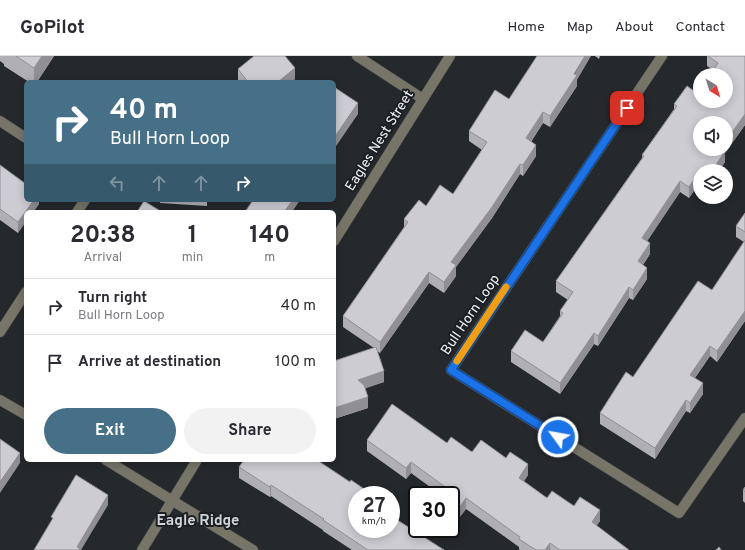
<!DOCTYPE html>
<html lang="en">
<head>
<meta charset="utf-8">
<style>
	body { margin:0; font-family:Overpass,sans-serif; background:#f2f2f3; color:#2b2b33; height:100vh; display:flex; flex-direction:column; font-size:15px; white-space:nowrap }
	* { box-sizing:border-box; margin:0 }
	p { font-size:13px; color:#7c7c81 }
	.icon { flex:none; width:22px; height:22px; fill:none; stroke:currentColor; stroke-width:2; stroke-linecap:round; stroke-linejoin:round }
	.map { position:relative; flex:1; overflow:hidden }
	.side { position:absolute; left:24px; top:154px; width:312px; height:252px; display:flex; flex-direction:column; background:#fff; border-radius:6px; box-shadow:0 2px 10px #0003 }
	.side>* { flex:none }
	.guide { position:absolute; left:24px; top:24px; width:312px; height:122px; border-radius:6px; box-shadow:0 2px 10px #0003; background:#457087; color:#fff; overflow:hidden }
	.needle { width:26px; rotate:142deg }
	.buttons { position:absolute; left:693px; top:12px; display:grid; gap:8px }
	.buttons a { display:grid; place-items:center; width:40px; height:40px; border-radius:50%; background:#fff; box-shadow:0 2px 10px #0003; font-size:20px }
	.speed { position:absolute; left:348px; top:430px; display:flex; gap:8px; font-size:20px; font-weight:700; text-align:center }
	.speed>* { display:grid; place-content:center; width:52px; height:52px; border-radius:50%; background:#fff; box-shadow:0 2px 10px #0003; line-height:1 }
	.speed small { font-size:10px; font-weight:400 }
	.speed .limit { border:2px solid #111; border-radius:6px; background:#fff; color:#111 }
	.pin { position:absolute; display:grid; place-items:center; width:34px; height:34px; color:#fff; margin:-17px; border-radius:8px; box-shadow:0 2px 6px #0006 }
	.me { position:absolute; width:44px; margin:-22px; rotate:302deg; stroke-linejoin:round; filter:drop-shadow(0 0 3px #0008) }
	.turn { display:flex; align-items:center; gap:14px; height:84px; padding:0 20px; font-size:18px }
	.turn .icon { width:52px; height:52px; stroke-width:2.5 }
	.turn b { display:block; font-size:28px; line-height:34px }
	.lanes { display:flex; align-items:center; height:38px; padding:0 20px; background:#0003; justify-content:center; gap:20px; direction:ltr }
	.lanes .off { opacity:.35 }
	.eta { display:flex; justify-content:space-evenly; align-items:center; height:68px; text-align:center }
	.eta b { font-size:24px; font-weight:700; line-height:28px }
	.cta { display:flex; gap:8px; margin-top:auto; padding:8px 20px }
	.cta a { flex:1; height:46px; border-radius:24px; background:#457087; color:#fff; font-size:16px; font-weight:700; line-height:46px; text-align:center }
	.cta a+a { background:#f2f2f3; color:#2b2b33 }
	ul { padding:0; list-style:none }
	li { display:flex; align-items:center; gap:12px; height:56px; padding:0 20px; border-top:1px solid #e1e1e2 }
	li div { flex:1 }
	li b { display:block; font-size:15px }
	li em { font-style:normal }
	header { display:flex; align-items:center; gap:24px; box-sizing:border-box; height:56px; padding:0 20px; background:#fff; border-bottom:1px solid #e1e1e2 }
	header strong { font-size:19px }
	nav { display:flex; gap:22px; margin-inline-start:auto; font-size:14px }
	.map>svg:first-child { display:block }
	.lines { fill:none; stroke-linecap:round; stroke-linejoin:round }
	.minor-casing { stroke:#424548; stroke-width:11 }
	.minor { stroke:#777468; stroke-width:10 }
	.wall { fill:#b0afb5 }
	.shaded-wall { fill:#908f93 }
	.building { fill:#cdccd2; stroke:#908f93 }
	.route-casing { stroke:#114b97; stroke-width:10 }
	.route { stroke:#1a73e8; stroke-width:7 }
	.slow { stroke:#f59e0b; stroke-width:7 }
	.labels { text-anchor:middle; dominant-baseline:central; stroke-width:4; stroke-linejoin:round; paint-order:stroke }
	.street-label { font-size:14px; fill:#eef0f3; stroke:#1c1f23 }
	.neighbourhood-label { font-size:15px; font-weight:bold; fill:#d0d4d9; stroke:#1c1f23 }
</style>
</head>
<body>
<header>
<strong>GoPilot</strong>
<nav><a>Home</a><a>Map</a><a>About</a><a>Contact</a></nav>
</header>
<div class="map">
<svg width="745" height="494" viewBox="0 0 745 494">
	<rect width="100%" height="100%" fill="#26292c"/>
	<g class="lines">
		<g class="minor-casing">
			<g id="minor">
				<path d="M 357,0 L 423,43"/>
				<path d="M 662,0 L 451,314 L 679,457 L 745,362"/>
				<path d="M 0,65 L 26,82"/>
				<path d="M 77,156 L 85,144"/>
				<path d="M 334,185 L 450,0"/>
				<path d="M 0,276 L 26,236"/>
				<path d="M 0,344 L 26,359"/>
				<path d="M 106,404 L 253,494"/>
				<path d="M 142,494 L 197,404"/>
			</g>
		</g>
		<use href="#minor" class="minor"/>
	</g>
	<g class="wall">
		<path d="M 0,0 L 54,0 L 37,26 L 29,26 L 4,10 L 4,8 L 0,5 Z"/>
		<path d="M 595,0 L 600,0 L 599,3 Z"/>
		<path d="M 707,0 L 745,0 L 745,69 L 725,97 L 725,106 L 719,115 L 700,115 L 700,126 L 689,142 L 680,136 L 647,185 L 650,198 L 643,209 L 647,223 L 633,244 L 629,242 L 598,290 L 594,288 L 560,338 L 511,306 L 511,295 L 543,286 L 560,260 L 560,255 L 568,244 L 556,236 L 556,225 L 642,102 L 642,99 L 674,53 L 674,48 L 697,37 L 713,14 L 707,10 Z"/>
		<path d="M 238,13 L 295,23 L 291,26 L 239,26 L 238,24 Z"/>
		<path d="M 577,24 L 577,30 L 550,71 L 543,67 L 531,86 L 536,100 L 523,120 L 520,118 L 492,162 L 456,211 L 456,220 L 444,237 L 429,227 L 380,297 L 377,295 L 384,326 L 365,332 L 368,352 L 334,363 L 334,305 L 374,292 L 343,271 L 343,260 L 404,171 L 404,163 L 426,150 L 453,138 L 482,94 L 469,85 L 469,75 L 509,43 Z"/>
		<path d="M 0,109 L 39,144 L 39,148 L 33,156 L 26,156 L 18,177 L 0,164 Z"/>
		<path d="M 160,144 L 207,144 L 207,150 L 160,147 Z"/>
		<path d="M 745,157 L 745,265 L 717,306 L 710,300 L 695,322 L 703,338 L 690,357 L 686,355 L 655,403 L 600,368 L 600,357 L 712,234 L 744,186 L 736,181 L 736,170 Z"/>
		<path d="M 367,384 L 447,387 L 472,396 L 528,419 L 524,425 L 547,442 L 574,450 L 600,465 L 596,470 L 629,494 L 520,494 L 519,493 L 519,491 L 466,453 L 459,462 L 451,457 L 451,439 L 441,439 L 411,417 L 406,423 L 367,395 Z"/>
		<path d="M 239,411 L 393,461 L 444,494 L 352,494 L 323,475 L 323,474 L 271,440 L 270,441 L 239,422 Z"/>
		<path d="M 745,431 L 745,447 L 743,445 L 743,434 Z"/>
	</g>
	<g class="shaded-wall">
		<path d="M 42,0 L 54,0 L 37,26 L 34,26 L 34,12 Z"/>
		<path d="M 585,0 L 591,0 L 577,24 L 577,30 L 550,71 L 550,60 Z"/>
		<path d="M 295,12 L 295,23 L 291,26 L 278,26 Z"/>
		<path d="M 358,47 L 358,58 L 334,93 L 334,82 Z"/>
		<path d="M 543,56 L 543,67 L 526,93 L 526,82 Z"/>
		<path d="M 745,58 L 745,69 L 725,97 L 725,106 L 719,115 L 712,115 L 721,93 L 726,93 L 726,85 Z"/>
		<path d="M 536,89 L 536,100 L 523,120 L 523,109 Z"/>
		<path d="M 520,108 L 520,118 L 492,162 L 456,211 L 456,220 L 444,237 L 444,226 L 451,206 Z"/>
		<path d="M 700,116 L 700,126 L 689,142 L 689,131 Z"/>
		<path d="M 680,125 L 680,136 L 642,193 L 642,182 Z"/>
		<path d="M 34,144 L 39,144 L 39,148 L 33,156 L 26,156 L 26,166 L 18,177 L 18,166 Z"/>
		<path d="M 293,144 L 300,144 L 292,156 L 284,156 Z"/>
		<path d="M 650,187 L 650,198 L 638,216 L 638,205 Z"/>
		<path d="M 647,212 L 647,223 L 633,244 L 633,234 Z"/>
		<path d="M 429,216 L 429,227 L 380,297 L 380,286 Z"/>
		<path d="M 629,231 L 629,242 L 598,290 L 598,280 Z"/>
		<path d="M 745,255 L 745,265 L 717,306 L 717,295 Z"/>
		<path d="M 594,277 L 594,288 L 560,338 L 560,327 Z"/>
		<path d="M 710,290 L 710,300 L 690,329 L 690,319 Z"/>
		<path d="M 384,315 L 384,326 L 358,335 L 358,324 Z"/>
		<path d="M 703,327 L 703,338 L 690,357 L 690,347 Z"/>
		<path d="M 368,341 L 368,352 L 334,363 L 334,352 Z"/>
		<path d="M 686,344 L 686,355 L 655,403 L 655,392 Z"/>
		<path d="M 20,397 L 20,407 L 0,437 L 0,426 Z"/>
		<path d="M 411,406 L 411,417 L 406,423 L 406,412 Z"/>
		<path d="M 528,408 L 528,419 L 519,433 L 519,422 Z"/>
		<path d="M 271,429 L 271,440 L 270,441 L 270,431 Z"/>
		<path d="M 108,439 L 108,449 L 81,494 L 77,494 L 77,491 Z"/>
		<path d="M 466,442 L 466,453 L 459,462 L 459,452 Z"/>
		<path d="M 393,452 L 393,463 L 391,465 L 391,455 Z"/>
		<path d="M 600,454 L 600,465 L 592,477 L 592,466 Z"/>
		<path d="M 550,487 L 550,494 L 545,494 Z"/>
	</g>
	<g class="building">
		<path d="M 16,0 L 42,0 L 34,12 Z"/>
		<path d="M 254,0 L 285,0 L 295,12 L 278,26 L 248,26 L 238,13 Z"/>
		<path d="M 537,0 L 585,0 L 574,18 L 577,19 L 550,60 L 543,56 L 526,82 L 536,89 L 523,109 L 520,108 L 492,151 L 451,206 L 456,209 L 444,226 L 429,216 L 380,286 L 343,260 L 408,166 L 404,163 L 419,144 L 426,150 L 440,129 L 453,138 L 487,86 L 469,75 L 495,34 L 509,43 Z"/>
		<path d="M 708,0 L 745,0 L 745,58 L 726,85 L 726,67 L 700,67 L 700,93 L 722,93 L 725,95 L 712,115 L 707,115 L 702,112 L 689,131 L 680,125 L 642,182 L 650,187 L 638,205 L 647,212 L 633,234 L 629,231 L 598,280 L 594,277 L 560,327 L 511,295 L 525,274 L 543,286 L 563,257 L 560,255 L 573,236 L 556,225 L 644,100 L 642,99 L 677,50 L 674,48 L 687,30 L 697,37 L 700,33 L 700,45 L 726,45 L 726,19 L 710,19 L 718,7 Z"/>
		<path d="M 334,31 L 358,47 L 334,82 Z"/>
		<path d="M 0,109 L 26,128 L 26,144 L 34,144 L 18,166 L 0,153 Z"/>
		<path d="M 253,144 L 293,144 L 284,156 L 245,156 Z"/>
		<path d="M 144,145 L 162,156 L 137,156 Z"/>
		<path d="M 745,157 L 745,176 L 736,170 Z"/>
		<path d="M 745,184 L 745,255 L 717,295 L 710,290 L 690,319 L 703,327 L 690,347 L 686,344 L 655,392 L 600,357 L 626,316 L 633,321 L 698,225 L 712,234 Z"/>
		<path d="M 376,291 L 384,315 L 358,324 L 364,329 L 368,341 L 334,352 L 334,305 Z"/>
		<path d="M 392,348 L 447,387 L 451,381 L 472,396 L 481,384 L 506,402 L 510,396 L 528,408 L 519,422 L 547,442 L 552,435 L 574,450 L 580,441 L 600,454 L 592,466 L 629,494 L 560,494 L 550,487 L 545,494 L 536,494 L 519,483 L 520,481 L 466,442 L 459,452 L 451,446 L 451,439 L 443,439 L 448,433 L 411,406 L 406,412 L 367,384 Z"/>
		<path d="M 0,383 L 20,397 L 0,426 Z"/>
		<path d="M 244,404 L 317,404 L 350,426 L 351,424 L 373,439 L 357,439 L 357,473 L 391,473 L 391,460 L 444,494 L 368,494 L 323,464 L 324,463 L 271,429 L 270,431 L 239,411 Z"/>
		<path d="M 76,419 L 108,439 L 77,491 L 80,493 L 80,494 L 34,494 L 53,462 L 51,461 Z"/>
		<path d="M 745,431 L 745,436 L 743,434 Z"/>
		<path d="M 719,491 L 721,494 L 716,494 Z"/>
	</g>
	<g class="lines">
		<g class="route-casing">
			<path id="route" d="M 558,381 L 451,314 L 627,52"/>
		</g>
		<use href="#route" class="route"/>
		<path class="slow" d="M 457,305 L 506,231"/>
	</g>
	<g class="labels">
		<g class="street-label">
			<text transform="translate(380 85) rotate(-58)">Eagles Nest Street</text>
			<text transform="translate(471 259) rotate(-56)">Bull Horn Loop</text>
		</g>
		<g class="neighbourhood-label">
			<text x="198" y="465">Eagle Ridge</text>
		</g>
	</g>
</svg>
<div class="buttons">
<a><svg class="needle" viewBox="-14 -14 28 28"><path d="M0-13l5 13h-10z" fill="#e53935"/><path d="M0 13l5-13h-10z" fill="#7c7c81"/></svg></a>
<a><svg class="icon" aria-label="sound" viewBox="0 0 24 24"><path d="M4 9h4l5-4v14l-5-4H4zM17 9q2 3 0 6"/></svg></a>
<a><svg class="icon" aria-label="layers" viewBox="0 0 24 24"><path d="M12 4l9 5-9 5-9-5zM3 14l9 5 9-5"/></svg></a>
</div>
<div class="speed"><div>27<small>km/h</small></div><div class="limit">30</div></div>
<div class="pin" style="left:627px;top:52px;background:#d93025"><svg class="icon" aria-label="arrive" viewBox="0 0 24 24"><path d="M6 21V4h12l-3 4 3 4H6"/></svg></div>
<svg class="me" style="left:558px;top:381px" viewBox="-20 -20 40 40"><circle r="17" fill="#1a73e8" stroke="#fff" stroke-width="3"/><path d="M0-11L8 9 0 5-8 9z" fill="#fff"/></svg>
<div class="guide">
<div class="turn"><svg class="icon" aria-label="right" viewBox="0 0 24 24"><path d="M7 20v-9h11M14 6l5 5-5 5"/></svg><div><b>40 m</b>Bull Horn Loop</div></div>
<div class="lanes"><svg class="icon off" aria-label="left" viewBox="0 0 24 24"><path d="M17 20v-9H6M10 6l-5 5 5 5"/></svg><svg class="icon off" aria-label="ahead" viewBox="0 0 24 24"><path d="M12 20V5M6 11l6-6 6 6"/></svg><svg class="icon off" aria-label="ahead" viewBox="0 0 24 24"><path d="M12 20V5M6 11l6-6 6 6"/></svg><svg class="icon" aria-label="right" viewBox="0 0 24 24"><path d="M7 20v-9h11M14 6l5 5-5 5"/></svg></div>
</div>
<section class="side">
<div class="eta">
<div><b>20:38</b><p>Arrival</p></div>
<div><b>1</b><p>min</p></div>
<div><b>140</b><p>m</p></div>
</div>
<ul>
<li><svg class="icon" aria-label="right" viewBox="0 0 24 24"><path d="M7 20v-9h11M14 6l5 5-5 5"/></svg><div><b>Turn right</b><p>Bull Horn Loop</p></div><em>40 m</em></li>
<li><svg class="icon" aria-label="arrive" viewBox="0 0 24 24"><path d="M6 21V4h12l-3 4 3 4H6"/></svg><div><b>Arrive at destination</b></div><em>100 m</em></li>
</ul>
<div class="cta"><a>Exit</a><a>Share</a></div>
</section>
</div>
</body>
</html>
